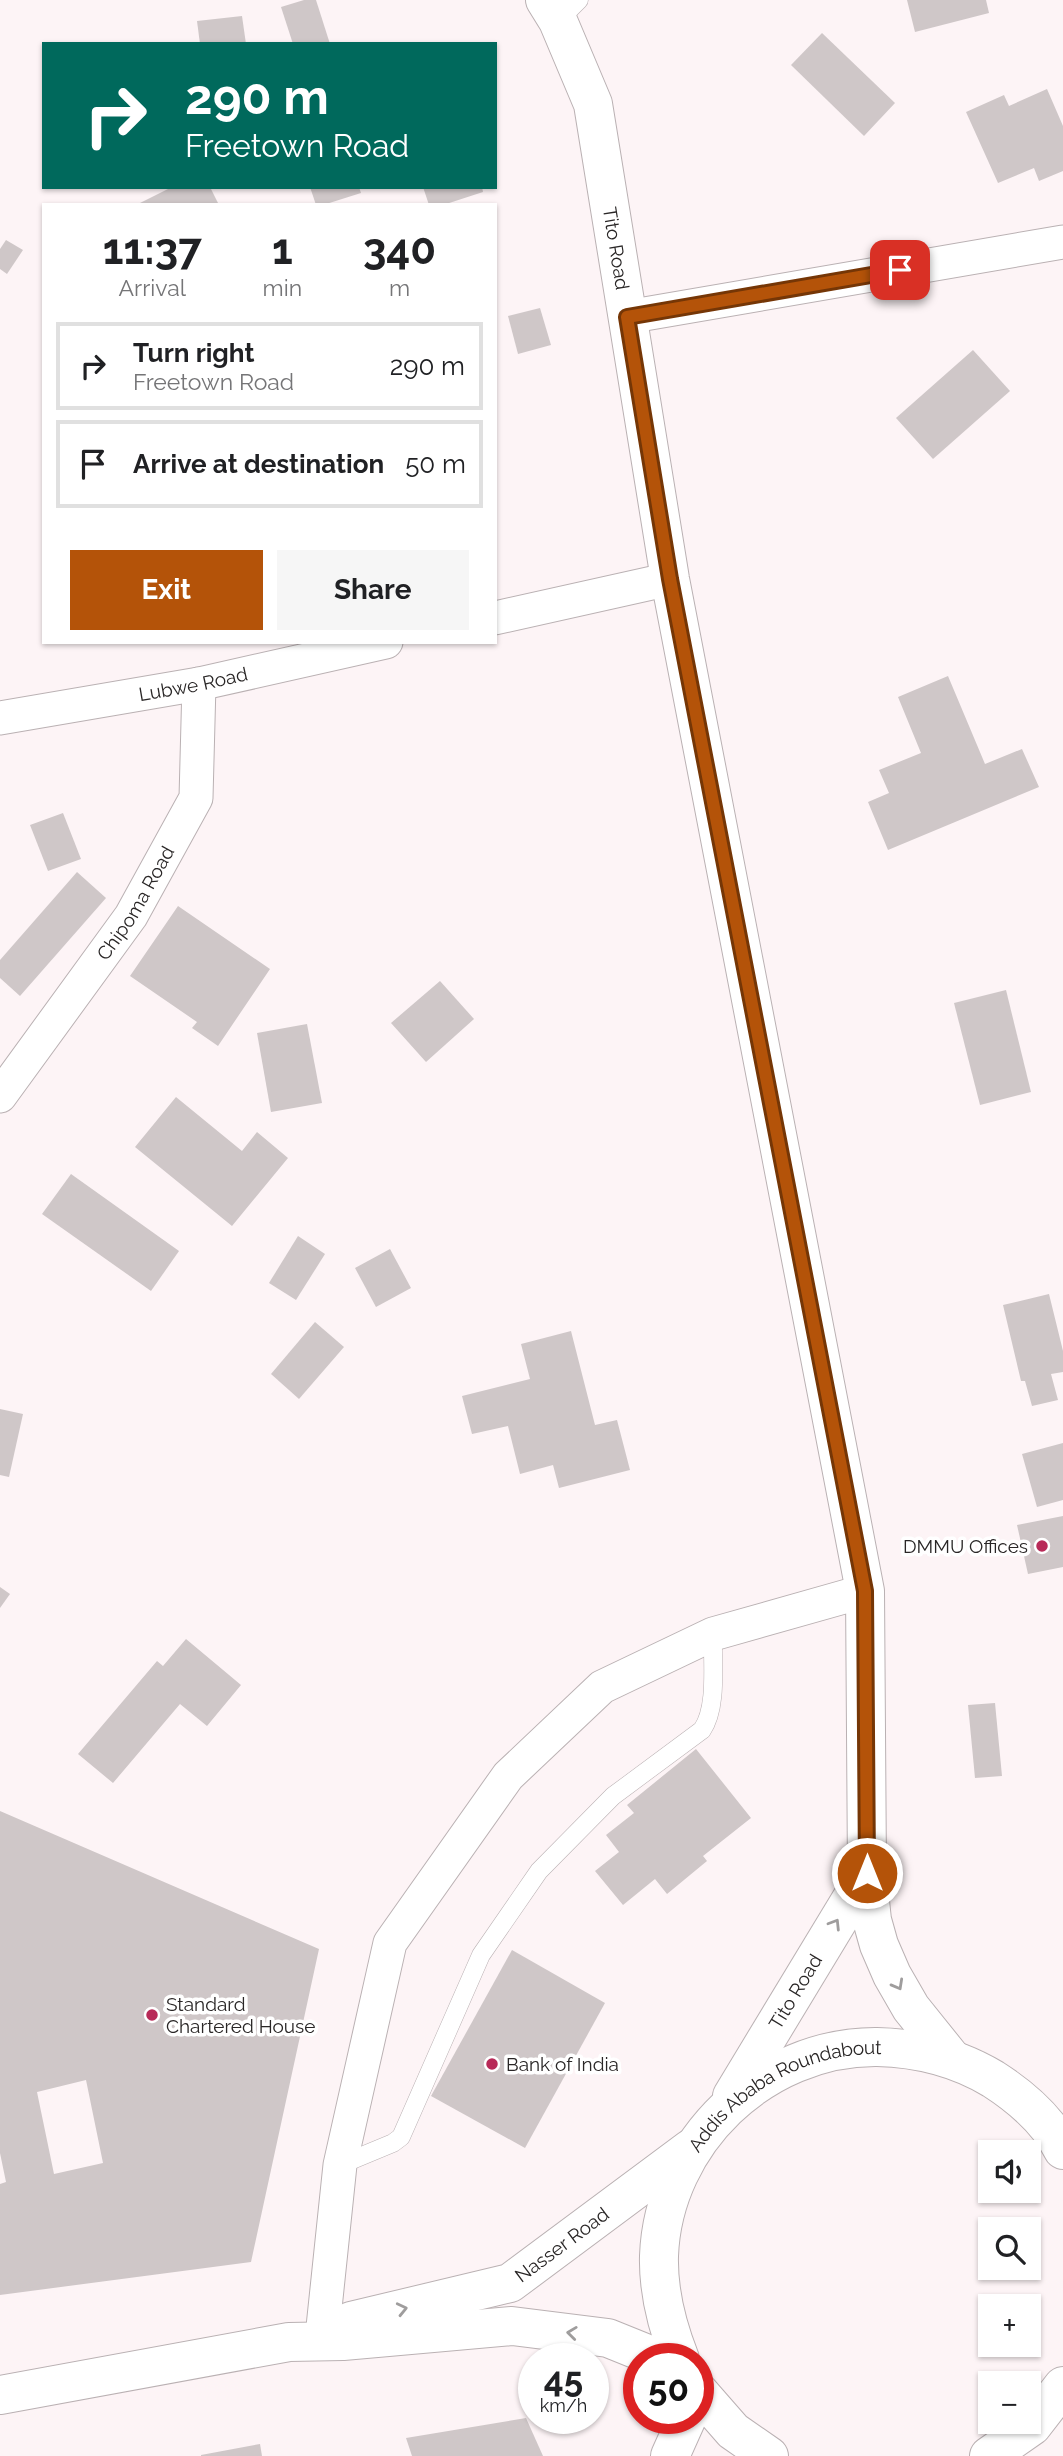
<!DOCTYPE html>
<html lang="en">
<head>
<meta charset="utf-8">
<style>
	body { margin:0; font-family:Raleway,sans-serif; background:#f6f6f6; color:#202124; height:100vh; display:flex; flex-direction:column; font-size:26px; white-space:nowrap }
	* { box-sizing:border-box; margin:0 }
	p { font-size:23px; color:#757577 }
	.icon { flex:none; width:38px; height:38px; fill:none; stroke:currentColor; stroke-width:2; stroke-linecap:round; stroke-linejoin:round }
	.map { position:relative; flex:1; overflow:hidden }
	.sheet { position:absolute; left:42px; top:203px; width:455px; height:441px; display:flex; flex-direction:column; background:#fff; border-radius:0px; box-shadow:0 2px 5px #0004 }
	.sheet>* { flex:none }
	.guide { position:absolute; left:42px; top:42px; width:455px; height:147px; border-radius:0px; box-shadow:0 2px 5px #0004; background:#00695c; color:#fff; overflow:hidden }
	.buttons { position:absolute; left:978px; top:2140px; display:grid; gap:14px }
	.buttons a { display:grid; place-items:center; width:63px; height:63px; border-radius:0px; background:#fff; box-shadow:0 2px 5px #0004; font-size:35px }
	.speed { position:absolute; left:518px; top:2343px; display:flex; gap:14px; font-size:35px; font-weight:700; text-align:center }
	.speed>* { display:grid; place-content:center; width:91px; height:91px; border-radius:50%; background:#fff; box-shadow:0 2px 5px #0004; line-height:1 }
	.speed small { font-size:18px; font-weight:400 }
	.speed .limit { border:10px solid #d22; background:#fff; color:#111 }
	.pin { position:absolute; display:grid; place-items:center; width:60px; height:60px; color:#fff; margin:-30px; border-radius:14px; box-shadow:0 4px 10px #0006 }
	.me { position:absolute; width:77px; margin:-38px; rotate:0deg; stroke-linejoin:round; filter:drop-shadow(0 0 5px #0008) }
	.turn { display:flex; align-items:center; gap:24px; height:147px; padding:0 28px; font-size:32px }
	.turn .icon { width:91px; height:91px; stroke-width:2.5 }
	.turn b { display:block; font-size:49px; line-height:60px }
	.eta { display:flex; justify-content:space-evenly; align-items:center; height:119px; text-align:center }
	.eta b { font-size:42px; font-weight:700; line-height:49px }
	.action { display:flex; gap:14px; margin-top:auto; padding:14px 28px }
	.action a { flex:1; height:80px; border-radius:0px; background:#b45309; color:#fff; font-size:28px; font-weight:700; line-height:80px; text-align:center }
	.action a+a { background:#f6f6f6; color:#202124 }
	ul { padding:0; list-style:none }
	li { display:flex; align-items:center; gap:21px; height:88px; margin:0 14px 10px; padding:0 14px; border:4px solid #e0e0e0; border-radius:0px }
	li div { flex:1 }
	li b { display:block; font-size:26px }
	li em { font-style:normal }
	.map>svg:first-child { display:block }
	.building { fill:#cfc7c8; fill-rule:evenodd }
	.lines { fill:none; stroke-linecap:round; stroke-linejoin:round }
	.lane-casing { stroke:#bab1b3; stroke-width:19 }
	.street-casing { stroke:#bab1b3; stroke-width:35 }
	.secondary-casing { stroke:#bab1b3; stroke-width:40 }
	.lane { stroke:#fff; stroke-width:18 }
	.street { stroke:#fff; stroke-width:33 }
	.secondary { stroke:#fff; stroke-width:38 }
	.oneway { stroke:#9f9d9d }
	.route-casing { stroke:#753606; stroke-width:18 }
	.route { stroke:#b45309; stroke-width:12 }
	.poi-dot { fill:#b82a58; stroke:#fff; stroke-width:2.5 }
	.labels { text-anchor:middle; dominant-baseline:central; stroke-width:7; stroke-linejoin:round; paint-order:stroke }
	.street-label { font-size:19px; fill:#292626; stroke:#fff }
	.poi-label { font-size:19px; fill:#292626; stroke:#fff; text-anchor:start }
</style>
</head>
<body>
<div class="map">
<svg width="1063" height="2456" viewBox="0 0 1063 2456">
	<rect width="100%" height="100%" fill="#fdf4f6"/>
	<g class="building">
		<path d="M 304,0 L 316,0 L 330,44 L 293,44 L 281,7 Z"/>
		<path d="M 907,0 L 986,0 L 989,13 L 915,32 Z"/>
		<path d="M 242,16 L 246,44 L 200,44 L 197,21 Z"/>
		<path d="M 822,33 L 895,103 L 864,136 L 791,65 Z"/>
		<path d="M 1047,89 L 1063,126 L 1063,171 L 1039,181 L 1034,168 L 998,183 L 966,112 L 1004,95 L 1009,106 Z"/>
		<path d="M 172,187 L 210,187 L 219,205 L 136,205 Z"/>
		<path d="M 310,187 L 359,187 L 361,193 L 323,205 L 316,205 Z"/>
		<path d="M 423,187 L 482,187 L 483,192 L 443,205 L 429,205 Z"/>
		<path d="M 6,240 L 23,250 L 7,274 L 0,269 L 0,249 Z"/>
		<path d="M 540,308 L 551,345 L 518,354 L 508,316 Z"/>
		<path d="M 973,350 L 1010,391 L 933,459 L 896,418 Z"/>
		<path d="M 948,676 L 985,764 L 1022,749 L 1039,787 L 888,850 L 868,802 L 889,793 L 879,770 L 921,753 L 898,697 Z"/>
		<path d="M 63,813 L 81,859 L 48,871 L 30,825 Z"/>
		<path d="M 77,872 L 106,898 L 20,996 L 0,978 L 0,960 Z"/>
		<path d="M 178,906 L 270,969 L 218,1046 L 192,1028 L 197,1022 L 130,976 Z"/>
		<path d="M 440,981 L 474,1019 L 426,1062 L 391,1023 Z"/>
		<path d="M 1006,990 L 1031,1092 L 980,1105 L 954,1003 Z"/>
		<path d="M 307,1024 L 322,1103 L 271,1112 L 257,1033 Z"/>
		<path d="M 176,1097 L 242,1151 L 257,1132 L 288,1158 L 232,1226 L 135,1147 Z"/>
		<path d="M 71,1174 L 179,1251 L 151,1291 L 42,1214 Z"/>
		<path d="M 298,1236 L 325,1254 L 296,1300 L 269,1283 Z"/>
		<path d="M 390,1249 L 411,1288 L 376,1307 L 355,1268 Z"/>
		<path d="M 1049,1294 L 1063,1351 L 1063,1372 L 1051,1374 L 1058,1400 L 1032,1406 L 1025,1381 L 1021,1381 L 1003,1305 Z"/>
		<path d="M 315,1322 L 344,1347 L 299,1399 L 271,1374 Z"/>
		<path d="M 571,1331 L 595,1425 L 617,1420 L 630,1470 L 559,1488 L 553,1465 L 520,1474 L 508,1426 L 472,1434 L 462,1396 L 530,1379 L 521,1344 Z"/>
		<path d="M 0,1409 L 23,1414 L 9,1477 L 0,1475 Z"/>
		<path d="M 1063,1443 L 1063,1500 L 1037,1507 L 1022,1454 Z"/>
		<path d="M 1063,1516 L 1063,1567 L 1028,1574 L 1017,1525 Z"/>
		<path d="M 0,1587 L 10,1594 L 0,1608 Z"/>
		<path d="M 186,1639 L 241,1685 L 207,1726 L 180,1704 L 113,1783 L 78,1754 L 157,1661 L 163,1666 Z"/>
		<path d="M 995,1703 L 1002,1776 L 975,1778 L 968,1705 Z"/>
		<path d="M 696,1749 L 751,1818 L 703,1856 L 707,1861 L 667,1894 L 655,1879 L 623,1905 L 595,1871 L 619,1852 L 606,1835 L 634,1813 L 627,1805 Z"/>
		<path d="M 0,1811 L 319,1949 L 251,2262 L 0,2295 L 0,2184 L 6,2182 L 0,2153 ZM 86,2080 L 103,2163 L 54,2174 L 37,2092 Z"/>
		<path d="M 512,1950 L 605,2003 L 525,2148 L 431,2096 Z"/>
		<path d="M 526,2418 L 543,2456 L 412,2456 L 406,2438 Z"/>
		<path d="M 260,2444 L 262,2456 L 201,2456 L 201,2455 Z"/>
	</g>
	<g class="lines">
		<g class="lane-casing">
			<g id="lane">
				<path d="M 558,21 L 579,0"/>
				<path d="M 340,2165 L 393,2143 L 401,2137 L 481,1955 L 539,1871 L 613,1796 L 702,1730 C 718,1707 712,1662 713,1634"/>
			</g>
		</g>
		<g class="street-casing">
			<g id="street">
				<path d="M 627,317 L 1063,242"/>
				<path d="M 495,618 L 670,579"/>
				<path id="s1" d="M 0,718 L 199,684 L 386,642"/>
				<path id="s2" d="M 0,1096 L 131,916 L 196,798 L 199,684"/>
				<path d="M 323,2327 L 340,2165 L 390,1943 L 508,1776 L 602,1687 L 713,1634 L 865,1591"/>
			</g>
		</g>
		<g class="secondary-casing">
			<g id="secondary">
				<path id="s3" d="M 545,0 L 558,21 L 593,104 L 670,579 L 865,1591 L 867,1873 L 872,1920 L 879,1945 L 892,1975 L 911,2008 L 952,2059"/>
				<path id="s4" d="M 732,2096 L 867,1873"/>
				<path id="s5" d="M 351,2321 L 510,2283 L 690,2149"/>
				<path id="s6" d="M 680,2359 C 667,2326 658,2292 659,2256 C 663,2142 763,2046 877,2047 C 918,2048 958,2058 993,2079 C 1021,2097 1048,2120 1063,2150"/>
				<path d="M 698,2391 L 733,2431 L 769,2456"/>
				<path d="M 0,2395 L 289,2342 L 343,2341 L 512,2326 L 608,2338 L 660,2359"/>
				<path d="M 670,2456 L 687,2418"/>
				<path d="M 989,2456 L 1032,2426 L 1063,2386"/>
			</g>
		</g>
		<use href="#lane" class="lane"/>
		<use href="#street" class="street"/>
		<use href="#secondary" class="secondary"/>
	</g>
	<defs><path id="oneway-chevron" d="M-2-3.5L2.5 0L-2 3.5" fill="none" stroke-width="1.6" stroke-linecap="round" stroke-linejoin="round" transform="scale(1.75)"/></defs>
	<g class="oneway">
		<use href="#oneway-chevron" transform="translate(835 1924) rotate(-58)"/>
		<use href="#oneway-chevron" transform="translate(898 1985) rotate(61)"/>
		<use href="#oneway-chevron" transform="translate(402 2309) rotate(-13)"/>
		<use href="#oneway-chevron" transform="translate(572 2333) rotate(-173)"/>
	</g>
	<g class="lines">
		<g class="route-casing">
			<path id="route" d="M 867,1873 L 865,1591 L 670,579 L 627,317 L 900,270"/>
		</g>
		<use href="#route" class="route"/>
	</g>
	<g class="poi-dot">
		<circle cx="1042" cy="1546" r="7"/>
		<circle cx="152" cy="2015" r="7"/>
		<circle cx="492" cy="2064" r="7"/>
	</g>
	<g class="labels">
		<g class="street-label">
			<text stroke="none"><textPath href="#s3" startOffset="261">Tito Road</textPath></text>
			<text stroke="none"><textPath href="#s1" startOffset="196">Lubwe Road</textPath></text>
			<text stroke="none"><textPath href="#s2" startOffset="236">Chipoma Road</textPath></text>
			<text stroke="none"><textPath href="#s4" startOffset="122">Tito Road</textPath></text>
			<text stroke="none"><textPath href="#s6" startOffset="331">Addis Ababa Roundabout</textPath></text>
			<text stroke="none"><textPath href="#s5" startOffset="228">Nasser Road</textPath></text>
		</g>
		<g class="poi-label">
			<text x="1028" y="1546" text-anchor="end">DMMU Offices</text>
			<text x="166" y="2004">Standard<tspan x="166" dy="22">Chartered House</tspan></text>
			<text x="506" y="2064">Bank of India</text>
		</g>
	</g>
</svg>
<div class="buttons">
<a><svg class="icon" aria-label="sound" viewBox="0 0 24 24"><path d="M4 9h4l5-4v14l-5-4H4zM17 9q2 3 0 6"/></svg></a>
<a><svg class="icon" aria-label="search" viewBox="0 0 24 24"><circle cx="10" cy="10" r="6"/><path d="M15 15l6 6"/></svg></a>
<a>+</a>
<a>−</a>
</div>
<div class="speed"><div>45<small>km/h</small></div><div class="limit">50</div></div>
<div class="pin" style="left:900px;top:270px;background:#d93025"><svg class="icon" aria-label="arrive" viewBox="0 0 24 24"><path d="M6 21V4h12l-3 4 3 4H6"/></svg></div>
<svg class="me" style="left:867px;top:1873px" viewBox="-20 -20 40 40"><circle r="17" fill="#b45309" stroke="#fff" stroke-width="3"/><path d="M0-11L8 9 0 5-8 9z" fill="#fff"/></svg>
<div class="guide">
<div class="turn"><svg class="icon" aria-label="right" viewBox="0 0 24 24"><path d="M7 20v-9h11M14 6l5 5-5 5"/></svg><div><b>290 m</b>Freetown Road</div></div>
</div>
<section class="sheet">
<div class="eta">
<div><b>11:37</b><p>Arrival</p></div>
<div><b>1</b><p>min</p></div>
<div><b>340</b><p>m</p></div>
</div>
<ul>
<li><svg class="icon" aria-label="right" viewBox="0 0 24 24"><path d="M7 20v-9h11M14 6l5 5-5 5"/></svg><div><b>Turn right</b><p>Freetown Road</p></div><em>290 m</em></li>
<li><svg class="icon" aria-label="arrive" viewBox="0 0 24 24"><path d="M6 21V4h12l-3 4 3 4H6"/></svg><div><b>Arrive at destination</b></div><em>50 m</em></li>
</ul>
<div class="action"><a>Exit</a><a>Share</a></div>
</section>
</div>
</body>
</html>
